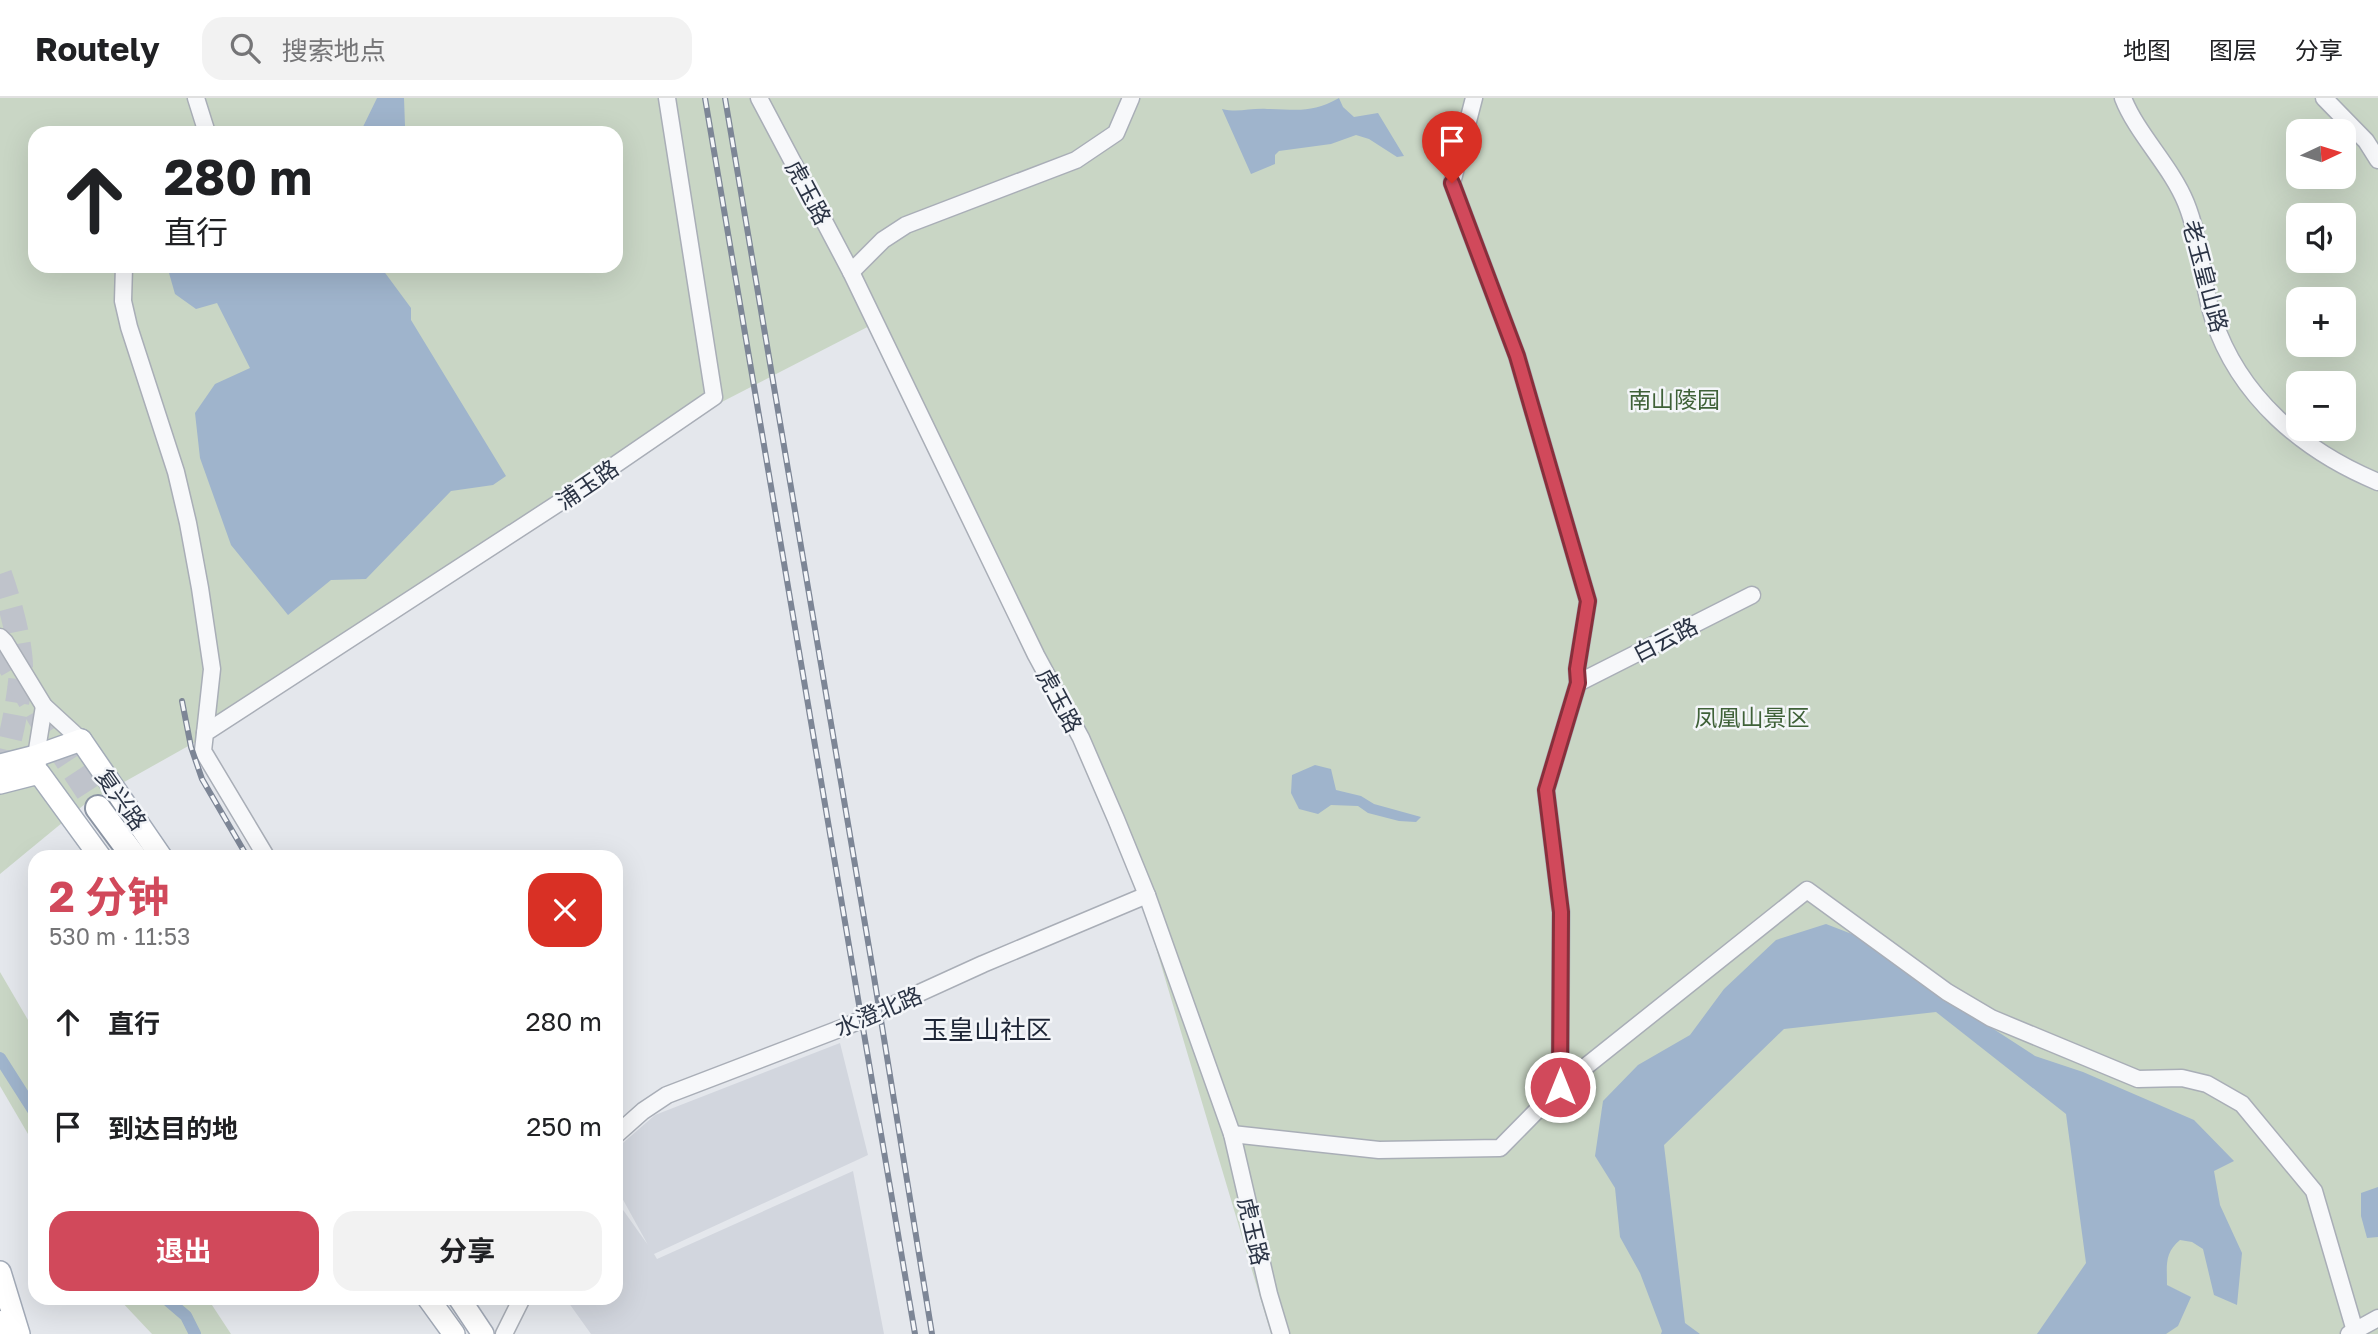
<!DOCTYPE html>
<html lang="zh">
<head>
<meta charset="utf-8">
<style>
	body { margin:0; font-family:"Golos Text","Noto Sans SC",sans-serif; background:#f2f2f2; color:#202124; height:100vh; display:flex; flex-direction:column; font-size:26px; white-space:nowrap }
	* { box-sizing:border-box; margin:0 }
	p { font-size:23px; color:#757577 }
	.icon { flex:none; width:38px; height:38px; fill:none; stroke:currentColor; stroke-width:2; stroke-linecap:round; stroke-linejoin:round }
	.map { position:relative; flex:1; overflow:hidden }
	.side { position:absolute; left:28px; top:752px; width:595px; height:455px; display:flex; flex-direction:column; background:#fff; border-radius:21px; box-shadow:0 7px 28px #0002 }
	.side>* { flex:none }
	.hud { position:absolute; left:28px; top:28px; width:595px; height:147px; border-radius:21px; box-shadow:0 7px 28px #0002; background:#fff; color:#202124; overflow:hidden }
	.needle { width:46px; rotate:86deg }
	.controls { position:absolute; left:2286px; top:21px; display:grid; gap:14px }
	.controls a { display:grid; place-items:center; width:70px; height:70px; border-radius:14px; background:#fff; box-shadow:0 7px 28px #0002; font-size:35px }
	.pin { position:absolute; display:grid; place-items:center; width:60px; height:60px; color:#fff; margin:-72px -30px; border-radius:50% 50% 50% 0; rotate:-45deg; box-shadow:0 0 7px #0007 }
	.pin .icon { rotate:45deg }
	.me { position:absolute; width:77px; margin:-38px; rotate:0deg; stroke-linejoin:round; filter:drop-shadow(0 0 5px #0008) }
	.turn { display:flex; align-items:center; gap:24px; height:147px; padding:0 21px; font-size:32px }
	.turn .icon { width:91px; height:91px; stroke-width:2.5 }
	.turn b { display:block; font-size:49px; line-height:60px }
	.round { display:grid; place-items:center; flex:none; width:74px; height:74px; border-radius:21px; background:#f2f2f2 }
	.headline { display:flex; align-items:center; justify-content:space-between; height:119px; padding:0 21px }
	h1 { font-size:42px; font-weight:700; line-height:52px; color:#d1495b }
	.action { display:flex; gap:14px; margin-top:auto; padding:14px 21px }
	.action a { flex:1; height:80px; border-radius:21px; background:#d1495b; color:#fff; font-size:28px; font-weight:700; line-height:80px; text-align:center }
	.action a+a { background:#f2f2f2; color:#202124 }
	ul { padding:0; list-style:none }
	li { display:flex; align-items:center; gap:21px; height:105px; padding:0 21px }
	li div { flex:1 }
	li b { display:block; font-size:26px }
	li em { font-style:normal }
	header { display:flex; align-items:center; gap:42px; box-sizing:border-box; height:98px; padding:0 35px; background:#fff; border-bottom:2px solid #e0e0e0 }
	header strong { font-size:33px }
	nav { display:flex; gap:38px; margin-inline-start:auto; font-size:24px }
	.search { width:490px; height:63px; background:#f2f2f2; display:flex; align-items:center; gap:18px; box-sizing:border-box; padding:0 24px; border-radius:21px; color:#757577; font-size:26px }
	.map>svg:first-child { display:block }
	.built { fill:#d2d6de }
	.green { fill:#c9d6c5; fill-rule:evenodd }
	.water { fill:#9fb4cc }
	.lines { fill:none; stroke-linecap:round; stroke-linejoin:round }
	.canal { stroke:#9fb4cc; stroke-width:12 }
	.highway-tunnel { stroke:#bfc3cb; stroke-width:24; stroke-dasharray:24 12; stroke-linecap:butt }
	.minor-casing { stroke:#a9aeb7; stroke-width:19 }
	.major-casing { stroke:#a3abb8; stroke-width:24 }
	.highway-casing { stroke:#8b94a3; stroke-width:28 }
	.minor { stroke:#f7f8fa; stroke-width:16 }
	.major { stroke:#fff; stroke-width:21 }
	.highway { stroke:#fff; stroke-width:24 }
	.rail-casing { stroke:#7d8696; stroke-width:6 }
	.rail { stroke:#f4f6f9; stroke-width:3.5; stroke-dasharray:10; stroke-linecap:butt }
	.route-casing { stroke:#882f3b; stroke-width:18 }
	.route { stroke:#d1495b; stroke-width:12 }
	.labels { text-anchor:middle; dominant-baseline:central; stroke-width:5; stroke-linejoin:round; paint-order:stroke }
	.street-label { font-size:23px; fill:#2b3445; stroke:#f4f6f9 }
	.park-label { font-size:23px; fill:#3f6138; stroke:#f4f6f9 }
	.quarter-label { font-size:26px; fill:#1d2536; stroke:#f4f6f9 }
</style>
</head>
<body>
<header>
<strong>Routely</strong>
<div class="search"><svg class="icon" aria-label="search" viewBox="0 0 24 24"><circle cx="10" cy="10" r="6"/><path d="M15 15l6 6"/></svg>搜索地点</div>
<nav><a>地图</a><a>图层</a><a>分享</a></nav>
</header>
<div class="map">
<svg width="2378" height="1236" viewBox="0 0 2378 1236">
	<rect width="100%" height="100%" fill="#e4e7ec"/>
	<path class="built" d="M 840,945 L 868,1057 L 654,1156 L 657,1161 L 853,1073 L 884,1236 L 591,1236 L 566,1201 L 616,1200 L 616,1102 L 648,1147 L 616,1089 L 616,1051 L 655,1017 Z"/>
	<g class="green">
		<path d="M 0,0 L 2378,0 L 2378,1236 L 1271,1236 L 1128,756 L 883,221 L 679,326 L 215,633 L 85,706 L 0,776 ZM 2298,33 L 2343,33 L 2343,79 L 2298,79 ZM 35,35 L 616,35 L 616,168 L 35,168 ZM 2298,117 L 2343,117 L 2343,163 L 2298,163 ZM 2298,201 L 2343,201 L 2343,247 L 2298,247 ZM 2298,285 L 2343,285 L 2343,331 L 2298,331 Z"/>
		<path d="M 0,874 L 35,934 L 35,1048 L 0,988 Z"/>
		<path d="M 119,1201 L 208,1201 L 231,1236 L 152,1236 Z"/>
	</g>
	<g class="water">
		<path d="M 377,0 L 404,0 L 405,28 L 435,35 L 360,35 Z"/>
		<path d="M 1339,0 L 1343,9 L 1354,19 L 1378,15 L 1404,58 L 1397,59 L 1369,41 L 1356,37 L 1331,46 L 1279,53 L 1275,57 L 1275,66 L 1251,76 L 1222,11 C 1238,15 1250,10 1267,11 C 1296,11 1311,16 1339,0 Z"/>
		<path d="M 167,168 L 380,168 L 411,210 L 411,222 L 506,378 L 493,387 L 451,393 L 366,481 L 331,482 L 288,517 L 231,447 L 200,360 L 195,315 L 215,286 L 250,270 L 217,205 L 196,211 L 175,196 Z"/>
		<path d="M 1315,667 L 1331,671 L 1336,692 L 1361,698 L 1374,706 L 1421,719 L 1416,724 L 1399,723 L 1368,715 L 1358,708 L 1331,707 L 1318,716 L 1299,711 L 1291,695 L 1292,677 Z"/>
		<path d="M 1826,826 L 1870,843 L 1929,889 L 2035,958 L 2083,974 L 2194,1022 L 2234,1063 L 2214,1073 L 2220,1107 L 2242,1155 L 2237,1207 L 2214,1197 L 2203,1151 L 2192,1144 L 2180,1142 C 2164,1155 2167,1168 2167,1187 L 2191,1199 L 2178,1228 L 2166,1236 L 2037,1236 L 2086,1165 L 2066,1016 L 1936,914 L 1784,931 L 1664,1047 L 1685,1225 L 1700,1236 L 1661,1236 L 1662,1233 L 1640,1175 L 1620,1139 L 1615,1090 L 1595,1058 L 1603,1003 L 1638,967 L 1690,937 L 1724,891 L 1776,842 Z"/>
		<path d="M 2378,1089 L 2378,1139 L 2367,1140 L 2361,1118 L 2361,1095 Z"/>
	</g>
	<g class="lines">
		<g class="canal">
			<path d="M 0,960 L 35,1015"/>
			<path d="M 165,1200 L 186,1218 L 195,1236"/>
		</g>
		<g class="highway-tunnel">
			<path d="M 0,476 C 9,501 22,547 21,573 C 19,603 10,647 0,676"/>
			<path d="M 0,551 L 43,626 L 98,710"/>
		</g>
		<g class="minor-casing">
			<g id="minor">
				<path d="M 196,0 L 207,35"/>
				<path d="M 759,0 L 851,174 L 1036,557 L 1081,640 L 1116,721 L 1147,797 L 1232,1036 L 1269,1196 L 1281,1236"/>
				<path d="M 1474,0 L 1452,85 L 1517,258 L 1588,503 L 1577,571 L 1578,585 L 1546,692 L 1561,814 L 1560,989"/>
				<path d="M 2123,0 C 2137,36 2171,68 2186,105 C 2201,142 2201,182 2213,220 C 2239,299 2303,353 2378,384"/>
				<path d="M 2324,0 L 2366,43 L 2378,62"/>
				<path d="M 124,168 L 123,203 L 129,229 L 176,374 L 188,425 L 200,490 L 212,571 L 205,635"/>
				<path d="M 851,174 L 883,142 L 906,127 L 1076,62 L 1116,35 L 1131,0"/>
				<path d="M 0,539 L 5,544 L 44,608 L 81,642"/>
				<path d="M 1578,585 L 1752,497"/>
				<path d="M 38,668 L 36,658 L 44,608"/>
				<path d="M 267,760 L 203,653 L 205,635 L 571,397 L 714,299 L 667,0"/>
				<path d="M 1232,1036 L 1379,1052 L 1500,1050 L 1560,989 L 1807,792 L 1947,894 L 1991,920 L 2138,981 L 2182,980 L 2207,986 L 2242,1006 L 2314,1093 L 2355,1233"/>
				<path d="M 616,1037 L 643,1013 L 667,997 L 847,928 L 983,866 L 1147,797"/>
				<path d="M 504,1236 L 522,1200"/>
				<path d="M 2349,1236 L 2378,1220"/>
			</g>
		</g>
		<g class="major-casing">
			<g id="major">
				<path d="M 81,642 L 162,760"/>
				<path d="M 0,667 L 36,658 L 81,642"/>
				<path d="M 0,685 L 39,675 L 101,760"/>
				<path d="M 0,1174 L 19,1236"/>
				<path d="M 428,1200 L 454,1236"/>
				<path d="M 459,1200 L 483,1236"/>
			</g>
		</g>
		<g class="highway-casing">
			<g id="highway">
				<path d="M 98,710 L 135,760"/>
				<path d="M 0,1225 L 3,1236"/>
			</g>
		</g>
		<use href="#minor" class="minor"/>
		<use href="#major" class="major"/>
		<use href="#highway" class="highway"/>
		<g class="rail-casing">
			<g id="rail">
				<path d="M 705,0 L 915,1236"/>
				<path d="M 725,0 L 874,879 L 932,1236"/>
				<path d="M 182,603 L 191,649 L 202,681 L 248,760"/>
			</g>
		</g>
		<use href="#rail" class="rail"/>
	</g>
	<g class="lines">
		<g class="route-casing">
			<path id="route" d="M 1452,85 L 1517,258 L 1588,503 L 1577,571 L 1578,585 L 1546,692 L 1561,814 L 1560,989"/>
		</g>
		<use href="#route" class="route"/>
	</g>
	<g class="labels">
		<g class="street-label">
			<text transform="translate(809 94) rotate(62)">虎玉路</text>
			<text transform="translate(2206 178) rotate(75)">老玉皇山路</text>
			<text transform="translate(587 386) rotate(-34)">浦玉路</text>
			<text transform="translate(1665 541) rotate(-27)">白云路</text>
			<text transform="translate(1060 602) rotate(62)">虎玉路</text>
			<text transform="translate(122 701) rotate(55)">复兴路</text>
			<text transform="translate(878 913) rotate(-23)">水澄北路</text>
			<text transform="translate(1254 1133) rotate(77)">虎玉路</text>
		</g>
		<g class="park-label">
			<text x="1674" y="301">南山陵园</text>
			<text x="1752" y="619">凤凰山景区</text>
		</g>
		<g class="quarter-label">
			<text x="987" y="931">玉皇山社区</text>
		</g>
	</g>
</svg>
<div class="controls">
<a><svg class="needle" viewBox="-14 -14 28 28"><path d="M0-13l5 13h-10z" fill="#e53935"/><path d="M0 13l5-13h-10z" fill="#757577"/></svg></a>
<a><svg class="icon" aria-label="sound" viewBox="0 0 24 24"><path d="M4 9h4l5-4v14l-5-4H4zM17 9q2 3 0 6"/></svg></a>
<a>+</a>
<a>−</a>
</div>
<div class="pin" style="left:1452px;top:85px;background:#d93025"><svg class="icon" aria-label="arrive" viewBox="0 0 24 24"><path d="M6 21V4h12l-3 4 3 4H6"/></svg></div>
<svg class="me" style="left:1560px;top:989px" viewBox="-20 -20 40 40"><circle r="17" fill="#d1495b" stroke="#fff" stroke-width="3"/><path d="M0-11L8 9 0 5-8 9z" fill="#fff"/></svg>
<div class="hud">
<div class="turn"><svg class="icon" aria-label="ahead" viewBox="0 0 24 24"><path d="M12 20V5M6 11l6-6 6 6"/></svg><div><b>280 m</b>直行</div></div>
</div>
<section class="side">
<div class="headline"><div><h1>2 分钟</h1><p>530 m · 11:53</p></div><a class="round" style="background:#d93025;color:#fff"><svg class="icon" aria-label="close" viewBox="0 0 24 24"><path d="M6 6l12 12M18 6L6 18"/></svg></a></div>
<ul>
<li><svg class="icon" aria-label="ahead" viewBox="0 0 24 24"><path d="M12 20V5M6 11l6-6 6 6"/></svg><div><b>直行</b></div><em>280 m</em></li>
<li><svg class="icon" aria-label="arrive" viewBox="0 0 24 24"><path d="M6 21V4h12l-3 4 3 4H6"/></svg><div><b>到达目的地</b></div><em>250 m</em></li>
</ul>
<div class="action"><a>退出</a><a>分享</a></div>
</section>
</div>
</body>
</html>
